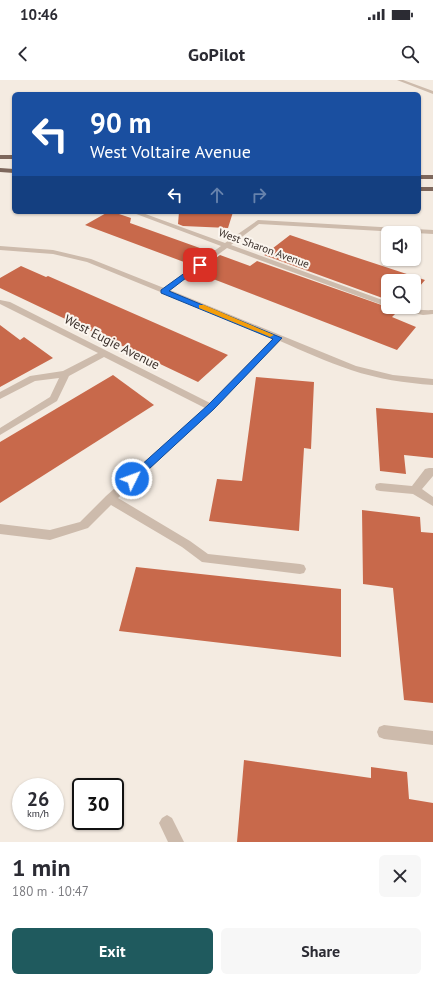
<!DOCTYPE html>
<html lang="en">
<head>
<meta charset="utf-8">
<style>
	body { margin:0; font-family:"PT Sans",sans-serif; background:#f7f7f7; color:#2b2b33; height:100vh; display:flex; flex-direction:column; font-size:15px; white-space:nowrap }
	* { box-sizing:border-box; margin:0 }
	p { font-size:13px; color:#7c7c81 }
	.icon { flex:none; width:22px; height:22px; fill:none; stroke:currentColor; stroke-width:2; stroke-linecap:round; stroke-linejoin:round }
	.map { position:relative; height:762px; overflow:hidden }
	.sheet { display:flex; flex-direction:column; background:#fff; flex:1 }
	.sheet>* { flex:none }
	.banner { position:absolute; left:12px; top:12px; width:409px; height:122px; border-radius:6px; box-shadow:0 1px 3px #0004; background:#1a4fa0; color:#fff; overflow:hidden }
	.buttons { position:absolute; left:381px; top:146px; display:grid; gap:8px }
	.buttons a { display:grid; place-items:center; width:40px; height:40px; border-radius:6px; background:#fff; box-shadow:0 1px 3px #0004; font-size:20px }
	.speed { position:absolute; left:12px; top:698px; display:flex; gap:8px; font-size:20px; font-weight:700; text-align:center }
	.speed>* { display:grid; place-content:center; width:52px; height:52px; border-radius:50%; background:#fff; box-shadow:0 1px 3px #0004; line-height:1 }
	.speed small { font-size:10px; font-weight:400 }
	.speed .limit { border:2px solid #111; border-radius:6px; background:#fff; color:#111 }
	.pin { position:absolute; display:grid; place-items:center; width:34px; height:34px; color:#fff; margin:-17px; border-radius:8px; box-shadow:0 2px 6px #0006 }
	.me { position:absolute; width:44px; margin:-22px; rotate:48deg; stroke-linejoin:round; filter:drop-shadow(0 0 3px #0008) }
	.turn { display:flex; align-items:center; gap:14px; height:84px; padding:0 12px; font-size:18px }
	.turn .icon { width:52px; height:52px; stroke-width:2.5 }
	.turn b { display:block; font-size:28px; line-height:34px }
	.lanes { display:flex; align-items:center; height:38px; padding:0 12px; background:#0003; justify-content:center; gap:20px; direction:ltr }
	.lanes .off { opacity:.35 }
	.round { display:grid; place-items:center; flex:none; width:42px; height:42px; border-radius:6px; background:#f7f7f7 }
	.head { display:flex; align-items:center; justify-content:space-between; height:68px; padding:0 12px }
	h1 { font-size:24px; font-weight:700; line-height:30px }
	.action { display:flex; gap:8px; margin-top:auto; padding:8px 12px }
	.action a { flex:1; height:46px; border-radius:6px; background:#1f5a5e; color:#fff; font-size:16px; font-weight:700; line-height:46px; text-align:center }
	.action a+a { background:#f7f7f7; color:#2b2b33 }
	.status { display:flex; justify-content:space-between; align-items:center; height:28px; padding:0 20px; background:#fff; direction:ltr }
	.status svg { height:11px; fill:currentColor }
	header { display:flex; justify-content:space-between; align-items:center; height:52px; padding:0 12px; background:#fff; font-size:18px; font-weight:700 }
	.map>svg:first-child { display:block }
	.building { fill:#c8694b }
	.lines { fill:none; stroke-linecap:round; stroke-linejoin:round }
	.minor { fill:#cdbbac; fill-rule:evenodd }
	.major { fill:#7d675c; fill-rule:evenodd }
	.route { fill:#1a73e8; stroke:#114b97 }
	.slow { fill:#f59e0b }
	.labels { text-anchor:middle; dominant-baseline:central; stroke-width:4; stroke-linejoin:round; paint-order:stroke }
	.far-street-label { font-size:11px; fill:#3b302b; stroke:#fbf5ee }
	.street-label { font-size:13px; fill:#3b302b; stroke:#fbf5ee }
</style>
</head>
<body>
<div class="status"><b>10:46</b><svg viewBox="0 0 49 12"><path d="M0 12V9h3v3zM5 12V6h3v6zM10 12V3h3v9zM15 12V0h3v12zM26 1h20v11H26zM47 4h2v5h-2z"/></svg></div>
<header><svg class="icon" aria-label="back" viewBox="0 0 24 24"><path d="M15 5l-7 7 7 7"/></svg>GoPilot<svg class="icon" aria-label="search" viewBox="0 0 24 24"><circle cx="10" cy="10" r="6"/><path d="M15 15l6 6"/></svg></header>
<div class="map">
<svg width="433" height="762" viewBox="0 0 433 762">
	<rect width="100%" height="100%" fill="#f4ebe1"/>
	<g class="building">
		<path d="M 108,132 L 113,132 L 131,138 L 130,143 L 211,172 L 192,185 L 85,145 Z"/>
		<path d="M 179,132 L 233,132 L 228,148 L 183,146 L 178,144 Z"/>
		<path d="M 290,155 L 349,175 L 425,200 L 414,213 L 414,201 L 388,201 L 388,220 L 264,175 Z"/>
		<path d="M 220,175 L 250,186 L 257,181 L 390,228 L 392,230 L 397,232 L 392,237 L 416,247 L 397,270 L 208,197 L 213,193 L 201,189 Z"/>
		<path d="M 21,186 L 46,197 L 48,196 L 228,275 L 198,302 L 0,208 L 0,198 Z"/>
		<path d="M 0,245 L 20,260 L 24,257 L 53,278 L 0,307 Z"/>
		<path d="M 113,295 L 154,325 L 0,423 L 0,362 Z"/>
		<path d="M 256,297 L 314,302 L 311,369 L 304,368 L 299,451 L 209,441 L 217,399 L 242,401 Z"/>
		<path d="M 376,328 L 433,333 L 433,378 L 404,375 L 406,394 L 380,391 Z"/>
		<path d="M 362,430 L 420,437 L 421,452 L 433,453 L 433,623 L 404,620 L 393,508 L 363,504 Z"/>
		<path d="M 136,487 L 341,509 L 341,577 L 119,551 Z"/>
		<path d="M 244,680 L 371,698 L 371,687 L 407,692 L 409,719 L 433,723 L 433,762 L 237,762 Z"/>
	</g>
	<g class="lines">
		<g class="minor">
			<path d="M 397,0 L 403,0 L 433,11 L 433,14 Z"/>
			<path d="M 131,132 L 140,132 L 225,163 L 258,140 L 433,150 L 433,154 L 259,144 L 231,165 L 388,222 L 389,227 L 388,227 L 227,168 L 170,210 L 356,286 L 393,295 L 433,299 L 433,305 C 405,303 378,299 351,290 C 327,282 303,271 280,261 L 214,329 L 118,418 L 190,461 L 208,474 L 300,484 L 304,485 L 306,489 L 304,493 L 300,494 L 202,482 L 182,467 L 111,425 L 88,448 L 50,460 L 0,454 L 0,444 L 50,450 L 80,442 L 106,416 L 205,328 L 104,277 L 69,296 L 57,321 L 0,355 L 0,348 L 50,317 L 59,298 L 35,301 L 0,319 L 0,312 L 30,296 L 63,291 L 98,273 L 0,224 L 0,220 L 10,222 L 210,323 L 273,258 L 87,182 L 53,174 L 0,170 L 0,166 L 53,170 L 91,179 L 164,208 L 221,166 Z"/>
			<path d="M 391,227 C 405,227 419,231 433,230 L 433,234 L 423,235 L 392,229 Z"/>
			<path d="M 429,388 L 433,388 L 433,396 L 422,409 L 433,417 L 433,426 L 413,414 L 380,411 L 376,410 L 375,407 L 376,404 L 380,403 L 412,406 L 425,389 Z"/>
			<path d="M 384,645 L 433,651 L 433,665 L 384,659 L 379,657 L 377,652 L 379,647 Z"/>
			<path d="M 167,735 L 172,738 L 184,762 L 168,762 L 159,743 L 162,738 Z"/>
		</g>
		<g class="major">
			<rect x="0" y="75" width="14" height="4"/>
			<path d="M 0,88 L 14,89 L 14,93 L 0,92 Z"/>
			<rect x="419" y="95" width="14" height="4"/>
			<rect x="419" y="107" width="14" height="4"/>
		</g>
	</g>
	<path class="route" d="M 197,184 L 203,185 L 169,211 L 282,258 L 214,329 L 136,401 L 132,402 L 128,399 L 129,396 L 208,325 L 273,259 L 161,213 L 161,210 Z"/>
	<path class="slow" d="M 199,225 L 204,225 L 274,255 L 270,257 L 268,256 L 199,228 Z"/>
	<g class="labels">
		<g class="far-street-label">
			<text transform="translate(264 168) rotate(20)">West Sharon Avenue</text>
		</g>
		<g class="street-label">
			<text transform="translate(112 262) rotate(27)">West Eugie Avenue</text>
		</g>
	</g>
</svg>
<div class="buttons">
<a><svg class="icon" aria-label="sound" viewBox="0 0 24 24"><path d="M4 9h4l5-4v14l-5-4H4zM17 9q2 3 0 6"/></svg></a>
<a><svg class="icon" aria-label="search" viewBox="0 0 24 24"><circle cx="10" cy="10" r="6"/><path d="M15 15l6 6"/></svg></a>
</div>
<div class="speed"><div>26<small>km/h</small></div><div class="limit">30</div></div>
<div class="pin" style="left:200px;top:185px;background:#d93025"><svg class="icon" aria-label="arrive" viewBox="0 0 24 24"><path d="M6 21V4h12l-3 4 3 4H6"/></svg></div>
<svg class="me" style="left:132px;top:399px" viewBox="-20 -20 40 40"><circle r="17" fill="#1a73e8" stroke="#fff" stroke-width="3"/><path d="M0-11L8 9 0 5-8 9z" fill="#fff"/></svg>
<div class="banner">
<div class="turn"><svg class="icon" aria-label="left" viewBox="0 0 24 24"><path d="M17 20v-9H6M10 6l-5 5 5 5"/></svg><div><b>90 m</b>West Voltaire Avenue</div></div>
<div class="lanes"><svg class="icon" aria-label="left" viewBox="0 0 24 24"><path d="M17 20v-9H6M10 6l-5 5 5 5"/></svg><svg class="icon off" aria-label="ahead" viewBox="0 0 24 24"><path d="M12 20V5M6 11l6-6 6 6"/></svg><svg class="icon off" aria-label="right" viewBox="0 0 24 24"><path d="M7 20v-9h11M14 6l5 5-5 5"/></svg></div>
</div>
</div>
<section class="sheet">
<div class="head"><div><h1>1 min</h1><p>180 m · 10:47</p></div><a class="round"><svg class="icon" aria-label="close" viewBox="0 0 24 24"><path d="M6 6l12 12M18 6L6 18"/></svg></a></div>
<div class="action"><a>Exit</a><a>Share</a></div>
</section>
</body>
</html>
